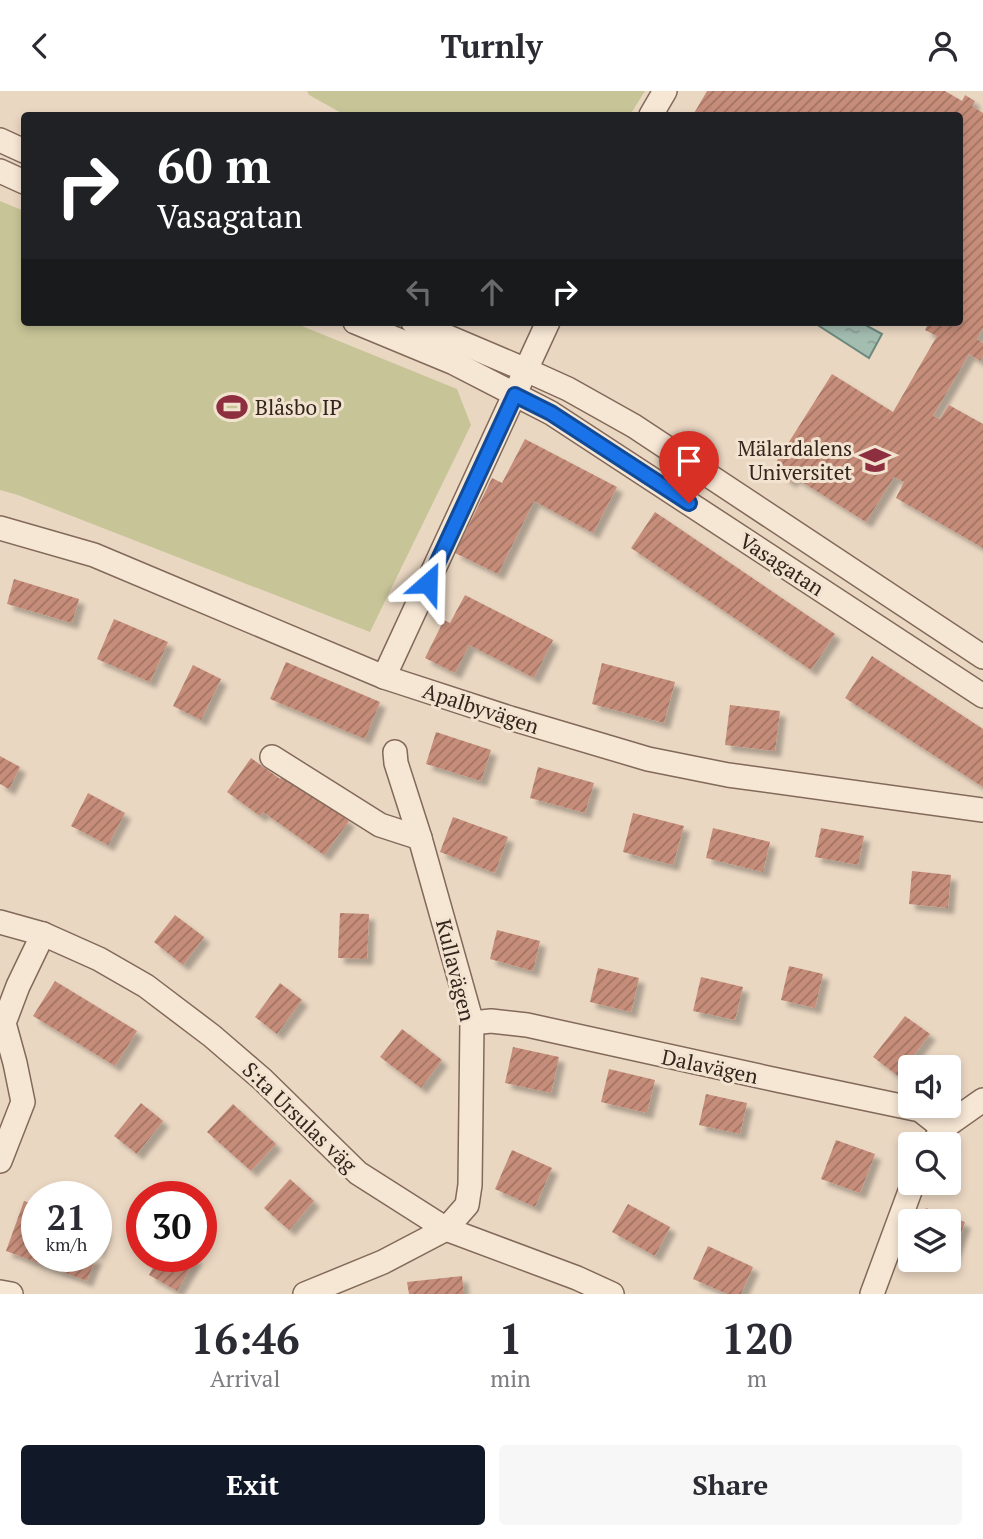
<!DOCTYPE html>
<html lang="en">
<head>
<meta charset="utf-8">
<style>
	body { margin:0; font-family:"PT Serif",serif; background:#f7f7f7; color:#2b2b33; height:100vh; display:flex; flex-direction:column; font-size:26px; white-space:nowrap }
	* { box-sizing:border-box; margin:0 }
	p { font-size:23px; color:#7c7c81 }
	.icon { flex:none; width:38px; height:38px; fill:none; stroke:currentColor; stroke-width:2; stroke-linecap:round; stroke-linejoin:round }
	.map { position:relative; height:1203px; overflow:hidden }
	.panel { display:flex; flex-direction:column; background:#fff; flex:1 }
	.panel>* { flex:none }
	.guide { position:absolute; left:21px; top:21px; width:942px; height:214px; border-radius:7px; box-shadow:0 4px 10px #0003; background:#202124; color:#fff; overflow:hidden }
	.tools { position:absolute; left:898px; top:964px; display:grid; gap:14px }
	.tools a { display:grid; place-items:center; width:63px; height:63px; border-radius:7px; background:#fff; box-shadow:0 4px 10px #0003; font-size:35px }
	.speed { position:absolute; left:21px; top:1090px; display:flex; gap:14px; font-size:35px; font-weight:700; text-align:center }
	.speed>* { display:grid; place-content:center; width:91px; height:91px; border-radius:50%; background:#fff; box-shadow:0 4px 10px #0003; line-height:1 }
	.speed small { font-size:18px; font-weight:400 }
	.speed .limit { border:10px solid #d22; background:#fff; color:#111 }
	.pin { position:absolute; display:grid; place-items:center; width:60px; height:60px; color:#fff; margin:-72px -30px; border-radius:50% 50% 50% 0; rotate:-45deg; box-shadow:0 0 7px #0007 }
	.pin .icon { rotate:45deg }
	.me { position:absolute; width:77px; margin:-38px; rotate:25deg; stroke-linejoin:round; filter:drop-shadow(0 0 5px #0008) }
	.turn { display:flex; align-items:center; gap:24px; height:147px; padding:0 21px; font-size:32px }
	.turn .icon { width:91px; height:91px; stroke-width:2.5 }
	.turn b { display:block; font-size:49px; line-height:60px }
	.lanes { display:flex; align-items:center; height:66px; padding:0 21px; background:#0003; justify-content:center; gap:35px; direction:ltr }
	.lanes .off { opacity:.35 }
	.eta { display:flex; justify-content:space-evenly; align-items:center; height:119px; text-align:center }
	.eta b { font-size:42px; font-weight:800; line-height:49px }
	.cta { display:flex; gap:14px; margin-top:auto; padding:14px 21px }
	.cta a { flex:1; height:80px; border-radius:7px; background:#111827; color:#fff; font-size:28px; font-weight:800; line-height:80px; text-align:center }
	.cta a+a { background:#f7f7f7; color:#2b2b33 }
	header { display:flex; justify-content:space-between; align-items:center; height:91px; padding:0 21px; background:#fff; font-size:32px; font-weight:800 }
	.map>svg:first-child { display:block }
	.green { fill:#c7c597 }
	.water { fill:url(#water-ripples); stroke:#6c8a7d; stroke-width:2 }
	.building { fill:url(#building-hatch); filter:url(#shadow) }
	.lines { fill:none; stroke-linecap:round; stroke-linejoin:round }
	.minor-casing { stroke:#82695a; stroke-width:26 }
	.minor { stroke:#f6e6d4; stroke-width:23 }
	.route-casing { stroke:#114b97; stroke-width:18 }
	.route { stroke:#1a73e8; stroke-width:12 }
	.labels { text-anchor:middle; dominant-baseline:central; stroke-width:6; stroke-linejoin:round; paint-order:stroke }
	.poi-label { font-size:21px; fill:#33241d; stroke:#f2e3d0; text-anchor:start }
	.street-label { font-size:21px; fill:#33241d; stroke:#f2e3d0 }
</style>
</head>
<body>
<header><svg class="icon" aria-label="back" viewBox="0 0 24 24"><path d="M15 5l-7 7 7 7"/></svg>Turnly<svg class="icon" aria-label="person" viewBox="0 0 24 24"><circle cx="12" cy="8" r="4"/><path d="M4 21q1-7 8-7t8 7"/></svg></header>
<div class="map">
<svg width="983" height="1203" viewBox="0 0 983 1203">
	<defs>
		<pattern id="water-ripples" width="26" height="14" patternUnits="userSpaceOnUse" patternTransform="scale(1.75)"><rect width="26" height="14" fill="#a4bdb1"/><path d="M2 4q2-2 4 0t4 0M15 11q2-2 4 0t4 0" fill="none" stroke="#8ea298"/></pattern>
		<pattern id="building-hatch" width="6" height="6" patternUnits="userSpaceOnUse" patternTransform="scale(1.75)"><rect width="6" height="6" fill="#c68d7a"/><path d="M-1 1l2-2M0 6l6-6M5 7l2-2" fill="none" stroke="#a17363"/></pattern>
		<filter id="shadow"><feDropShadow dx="6" dy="6" stdDeviation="2" flood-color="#0004"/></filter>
	</defs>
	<rect width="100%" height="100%" fill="#ead7c2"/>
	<g class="green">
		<path d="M 307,0 L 645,0 L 630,24 L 345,24 L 309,4 Z"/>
		<path d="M 0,110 L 24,120 L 24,231 L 292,231 L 457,298 L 471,334 L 370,541 L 18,404 L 0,399 Z"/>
	</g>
	<path class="water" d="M 813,231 L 860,231 L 882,243 L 869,267 Z"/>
	<g class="building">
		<path d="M 707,0 L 945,0 L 962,10 L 965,4 L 975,10 L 972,15 L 983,22 L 983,237 L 977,248 L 983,252 L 983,264 L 980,270 L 969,263 L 933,325 L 940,328 L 949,314 L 983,333 L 983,457 L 896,407 L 904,391 L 894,386 L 866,431 L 794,386 L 791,391 L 782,385 L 785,379 L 775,373 L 832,283 L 893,321 L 937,245 L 925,239 L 929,231 L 959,231 L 959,24 L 693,24 Z"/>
		<path d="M 525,348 L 617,396 L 593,442 L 534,410 L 498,483 L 455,462 L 492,387 L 502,392 Z"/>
		<path d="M 655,421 L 835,543 L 811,579 L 631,457 Z"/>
		<path d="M 14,488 L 79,508 L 72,532 L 7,513 Z"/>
		<path d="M 465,504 L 553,549 L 534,587 L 469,554 L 455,582 L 425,567 L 444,529 L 450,532 Z"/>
		<path d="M 114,528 L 168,551 L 150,591 L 97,568 Z"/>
		<path d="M 872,565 L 983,638 L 983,696 L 845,607 Z"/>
		<path d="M 286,571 L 380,611 L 365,648 L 270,608 Z"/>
		<path d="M 602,572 L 675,591 L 664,632 L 592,613 Z"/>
		<path d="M 193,574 L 221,588 L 201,629 L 173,615 Z"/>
		<path d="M 730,614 L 780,620 L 775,660 L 725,654 Z"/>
		<path d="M 436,641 L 491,659 L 481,690 L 426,673 Z"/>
		<path d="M 0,665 L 20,676 L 9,698 L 0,693 Z"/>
		<path d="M 251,667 L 280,688 L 284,684 L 349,730 L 324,764 L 263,721 L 260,725 L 227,701 Z"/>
		<path d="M 538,676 L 594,692 L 585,722 L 530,707 Z"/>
		<path d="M 88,702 L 125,722 L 108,754 L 71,735 Z"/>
		<path d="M 633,722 L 684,735 L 673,774 L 623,761 Z"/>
		<path d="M 453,726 L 508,746 L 495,782 L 440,761 Z"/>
		<path d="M 713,737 L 770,751 L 763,781 L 706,767 Z"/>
		<path d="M 821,737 L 864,745 L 858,774 L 815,766 Z"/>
		<path d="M 912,780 L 951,784 L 948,817 L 909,813 Z"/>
		<path d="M 340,822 L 369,823 L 367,868 L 338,867 Z"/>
		<path d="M 175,824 L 204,846 L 183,874 L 154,851 Z"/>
		<path d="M 497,839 L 540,850 L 533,880 L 490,868 Z"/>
		<path d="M 789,875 L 823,883 L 815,917 L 781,909 Z"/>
		<path d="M 598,877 L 639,887 L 631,921 L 590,911 Z"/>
		<path d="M 701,886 L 743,896 L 735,929 L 693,920 Z"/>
		<path d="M 55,890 L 137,940 L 115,975 L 33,925 Z"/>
		<path d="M 280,892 L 302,909 L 277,943 L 255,926 Z"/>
		<path d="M 905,925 L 930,943 L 898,985 L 873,966 Z"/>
		<path d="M 402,938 L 442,969 L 421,997 L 380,966 Z"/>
		<path d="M 513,956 L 559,966 L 551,1002 L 505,992 Z"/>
		<path d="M 609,978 L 655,989 L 647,1022 L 601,1011 Z"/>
		<path d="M 706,1003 L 747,1012 L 740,1043 L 699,1034 Z"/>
		<path d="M 141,1012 L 163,1030 L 137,1063 L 114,1045 Z"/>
		<path d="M 233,1013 L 276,1053 L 251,1080 L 207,1041 Z"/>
		<path d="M 836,1049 L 875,1063 L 860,1102 L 821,1088 Z"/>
		<path d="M 512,1059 L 552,1077 L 535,1116 L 495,1098 Z"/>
		<path d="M 290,1088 L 314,1110 L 289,1139 L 264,1117 Z"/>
		<path d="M 24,1110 L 37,1114 L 37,1166 L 96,1166 L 87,1190 L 6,1160 Z"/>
		<path d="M 628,1113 L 670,1136 L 655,1165 L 612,1141 Z"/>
		<path d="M 926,1117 L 965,1131 L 952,1168 L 948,1167 L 948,1130 L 921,1130 Z"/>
		<path d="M 96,1136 L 105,1139 L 97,1163 L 96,1163 Z"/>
		<path d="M 708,1155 L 753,1176 L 741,1203 L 727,1203 L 693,1188 Z"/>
		<path d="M 159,1166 L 197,1166 L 177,1200 L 149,1184 Z"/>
		<path d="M 462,1185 L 464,1203 L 409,1203 L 407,1191 Z"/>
	</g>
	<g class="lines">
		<g class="minor-casing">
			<g id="minor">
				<path d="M 651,24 L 665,0"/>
				<path d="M 0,49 L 24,60"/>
				<path d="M 0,80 L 24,91"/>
				<path d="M 355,231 L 454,272 L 551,322 L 983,605"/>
				<path d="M 413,231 L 526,279 L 568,298 L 634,335 L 983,566"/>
				<path d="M 0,437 L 94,464 L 384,586 L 510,627 L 648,668 L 728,684 L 983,719"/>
				<path d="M 384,586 L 548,231"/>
				<path d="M 272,666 L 380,734 L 420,747"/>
				<path d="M 0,831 L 43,843 L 99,868 L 146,895 L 212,945 L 262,988 L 358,1082 L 446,1138 L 577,1187 L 612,1203"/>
				<path d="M 472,932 L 491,930 L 527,934 L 777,989 L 920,1019 L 943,1037"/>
				<path d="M 932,1054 L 943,1037 L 983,1009"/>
				<path d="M 0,1070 L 23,1011 L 15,972 L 4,932 L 18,895 L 43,843"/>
				<path d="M 0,1201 L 11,1203"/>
				<path d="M 305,1203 L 383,1171 L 446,1138 L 467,1114 L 470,1094 L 472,932 L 420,747 L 396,672 L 395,661"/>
				<path d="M 872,1203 L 913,1092"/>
			</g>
		</g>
		<use href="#minor" class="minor"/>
	</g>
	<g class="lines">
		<g class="route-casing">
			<path id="route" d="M 428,492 L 515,304 L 551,322 L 689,412"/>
		</g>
		<use href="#route" class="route"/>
	</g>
	<defs>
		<g id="stadium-bare" transform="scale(2.415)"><path d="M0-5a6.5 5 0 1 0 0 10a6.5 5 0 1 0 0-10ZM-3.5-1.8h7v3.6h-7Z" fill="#8d2f3f" stroke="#f2e3d0" stroke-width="2.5" paint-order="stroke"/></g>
		<g id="university-bare" transform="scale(2.415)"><path d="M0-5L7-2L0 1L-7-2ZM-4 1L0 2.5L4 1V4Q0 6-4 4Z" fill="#8d2f3f" stroke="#f2e3d0" stroke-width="2.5" paint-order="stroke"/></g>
	</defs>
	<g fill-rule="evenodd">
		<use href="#stadium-bare" x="232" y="316"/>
		<use href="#university-bare" x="875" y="369"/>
	</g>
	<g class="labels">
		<g class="poi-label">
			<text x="255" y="316">Blåsbo IP</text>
			<text x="852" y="357" text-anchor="end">Mälardalens<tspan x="852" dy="24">Universitet</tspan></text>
		</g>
		<g class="street-label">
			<text transform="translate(782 473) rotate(33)">Vasagatan</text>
			<text transform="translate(481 617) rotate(18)">Apalbyvägen</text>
			<text transform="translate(456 879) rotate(76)">Kullavägen</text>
			<text transform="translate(710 975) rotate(12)">Dalavägen</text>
			<text transform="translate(300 1026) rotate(44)">S:ta Ursulas väg</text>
		</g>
	</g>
</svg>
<div class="tools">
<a><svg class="icon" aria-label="sound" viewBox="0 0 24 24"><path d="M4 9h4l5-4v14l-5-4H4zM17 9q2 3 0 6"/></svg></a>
<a><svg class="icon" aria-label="search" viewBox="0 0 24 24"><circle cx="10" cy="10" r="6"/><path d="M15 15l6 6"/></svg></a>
<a><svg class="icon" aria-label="layers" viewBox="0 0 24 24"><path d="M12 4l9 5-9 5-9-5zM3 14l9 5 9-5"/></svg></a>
</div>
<div class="speed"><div>21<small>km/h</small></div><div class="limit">30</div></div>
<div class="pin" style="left:689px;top:412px;background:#d93025"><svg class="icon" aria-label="arrive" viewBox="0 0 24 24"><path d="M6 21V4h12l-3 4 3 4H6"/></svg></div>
<svg class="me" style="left:428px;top:492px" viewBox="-20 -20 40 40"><path d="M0-17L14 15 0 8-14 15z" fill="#1a73e8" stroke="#fff" stroke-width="4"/></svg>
<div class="guide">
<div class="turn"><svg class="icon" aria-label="right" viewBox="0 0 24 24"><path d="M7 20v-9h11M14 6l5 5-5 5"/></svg><div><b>60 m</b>Vasagatan</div></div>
<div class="lanes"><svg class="icon off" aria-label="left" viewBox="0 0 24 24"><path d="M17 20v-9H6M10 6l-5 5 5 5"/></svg><svg class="icon off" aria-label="ahead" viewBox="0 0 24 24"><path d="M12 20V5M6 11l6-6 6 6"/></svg><svg class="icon" aria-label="right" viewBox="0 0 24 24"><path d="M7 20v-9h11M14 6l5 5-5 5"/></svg></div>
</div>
</div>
<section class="panel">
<div class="eta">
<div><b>16:46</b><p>Arrival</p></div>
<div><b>1</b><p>min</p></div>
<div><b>120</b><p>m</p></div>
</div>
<div class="cta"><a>Exit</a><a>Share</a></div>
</section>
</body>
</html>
